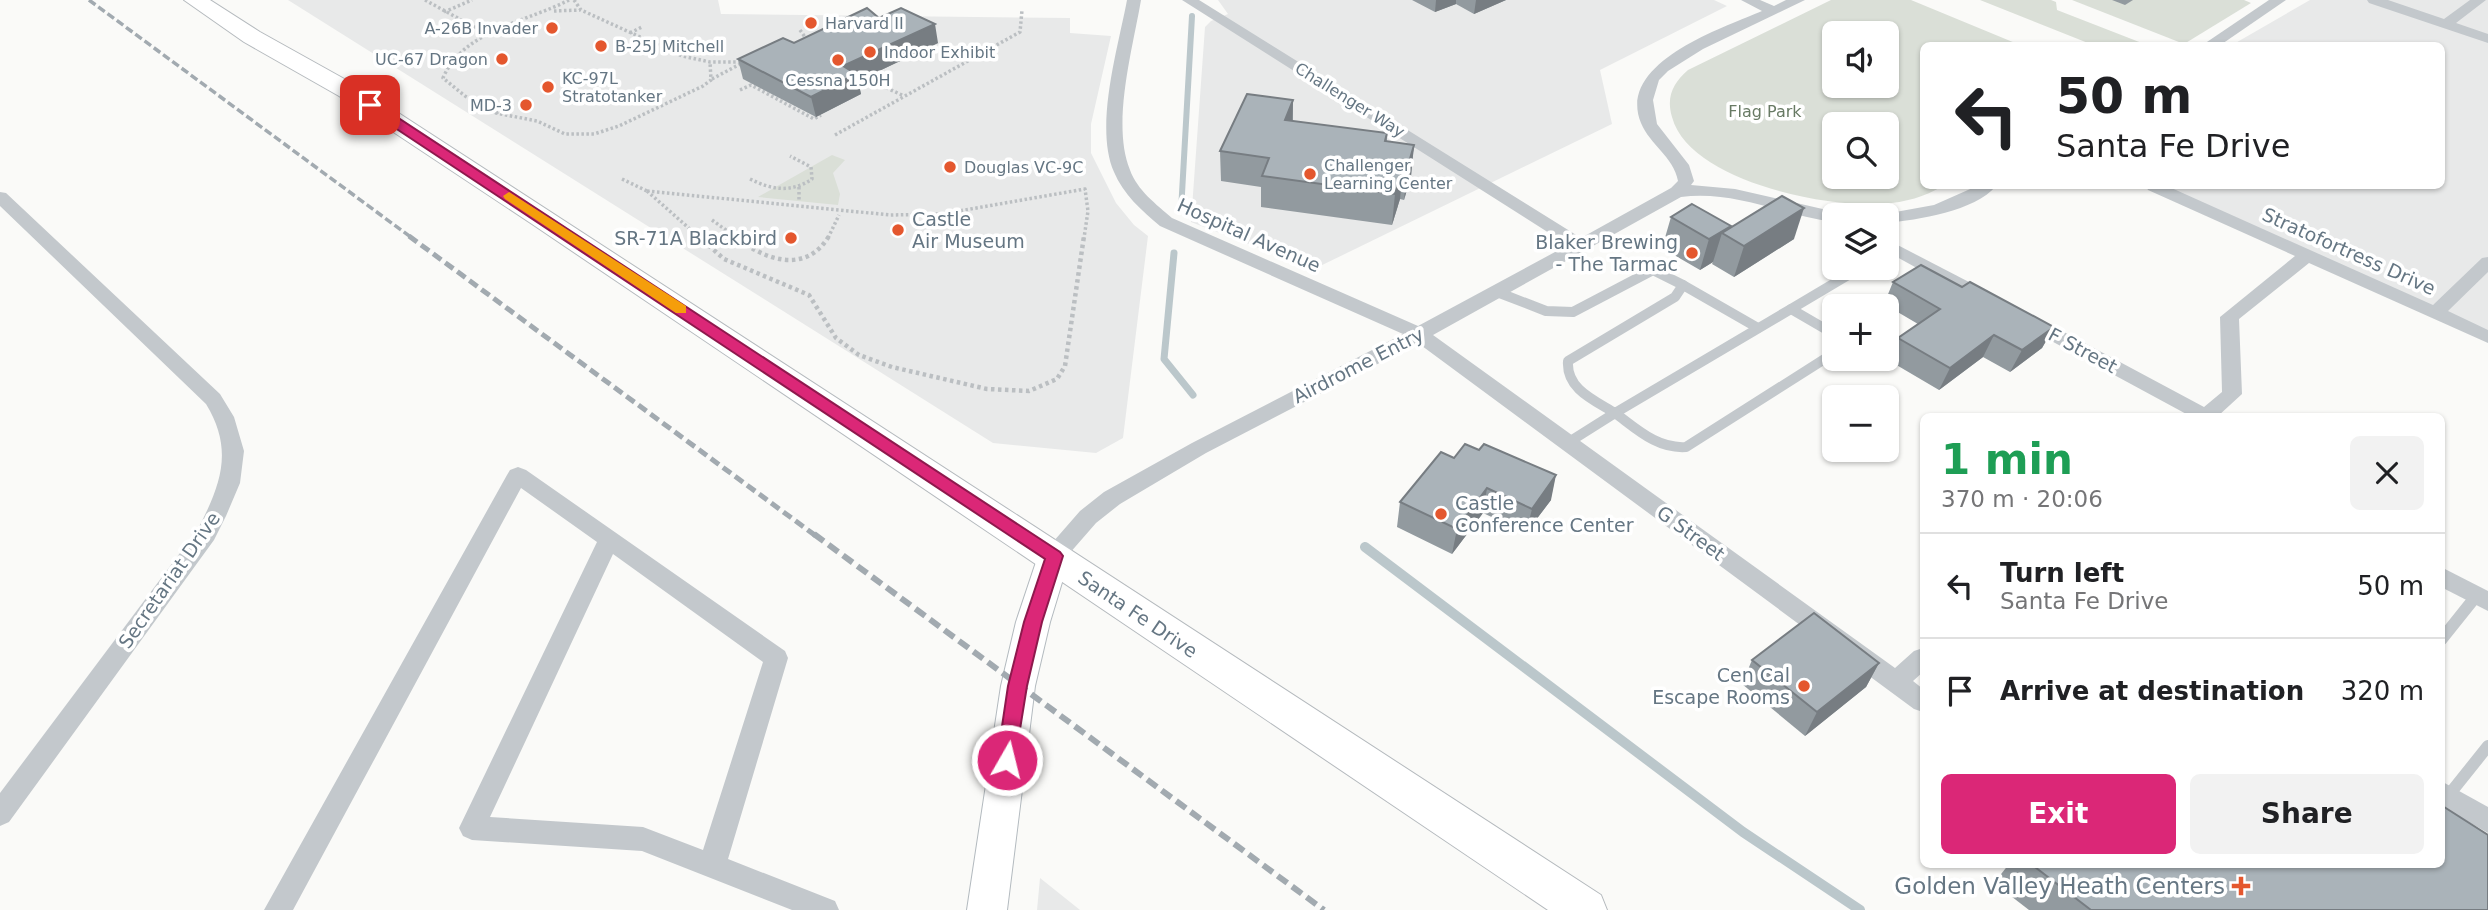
<!DOCTYPE html>
<html lang="en">
<head>
<meta charset="utf-8">
<style>
	body { margin:0; font-family:"DejaVu Sans",sans-serif; background:#f2f2f2; color:#202124; height:100vh; display:flex; flex-direction:column; font-size:26px; white-space:nowrap }
	* { box-sizing:border-box; margin:0 }
	p { font-size:23px; color:#757577 }
	.icon { flex:none; width:38px; height:38px; fill:none; stroke:currentColor; stroke-width:2; stroke-linecap:round; stroke-linejoin:round }
	.map { position:relative; flex:1; overflow:hidden }
	.panel { position:absolute; left:1920px; top:413px; width:525px; height:455px; display:flex; flex-direction:column; background:#fff; border-radius:10px; box-shadow:0 2px 5px #0004 }
	.panel>* { flex:none }
	.hud { position:absolute; left:1920px; top:42px; width:525px; height:147px; border-radius:10px; box-shadow:0 2px 5px #0004; background:#fff; color:#202124; overflow:hidden }
	.controls { position:absolute; left:1822px; top:21px; display:grid; gap:14px }
	.controls a { display:grid; place-items:center; width:77px; height:77px; border-radius:10px; background:#fff; box-shadow:0 2px 5px #0004; font-size:35px }
	.pin { position:absolute; display:grid; place-items:center; width:60px; height:60px; color:#fff; margin:-30px; border-radius:14px; box-shadow:0 4px 10px #0006 }
	.me { position:absolute; width:77px; margin:-38px; rotate:8deg; stroke-linejoin:round; filter:drop-shadow(0 0 5px #0008) }
	.turn { display:flex; align-items:center; gap:24px; height:147px; padding:0 21px; font-size:32px }
	.turn .icon { width:91px; height:91px; stroke-width:2.5 }
	.turn b { display:block; font-size:49px; line-height:60px }
	.round { display:grid; place-items:center; flex:none; width:74px; height:74px; border-radius:10px; background:#f2f2f2 }
	.overview { display:flex; align-items:center; justify-content:space-between; height:119px; padding:0 21px }
	h1 { font-size:42px; font-weight:600; line-height:52px; color:#1e9e55 }
	.action { display:flex; gap:14px; margin-top:auto; padding:14px 21px }
	.action a { flex:1; height:80px; border-radius:10px; background:#db2777; color:#fff; font-size:28px; font-weight:600; line-height:80px; text-align:center }
	.action a+a { background:#f2f2f2; color:#202124 }
	ul { padding:0; list-style:none }
	li { display:flex; align-items:center; gap:21px; height:105px; padding:0 21px; border-top:2px solid #e0e0e0 }
	li div { flex:1 }
	li b { display:block; font-size:26px }
	li em { font-style:normal }
	.map>svg:first-child { display:block }
	.built { fill:#e8e9e9 }
	.green { fill:#dadfd7; fill-rule:evenodd }
	.lines { fill:none; stroke-linecap:round; stroke-linejoin:round }
	.stream-far2 { stroke:#bbc7cb; stroke-width:6 }
	.stream-far1 { stroke:#bbc7cb; stroke-width:7 }
	.stream { stroke:#bbc7cb; stroke-width:10 }
	.secondary-casing { stroke:#b3babf; stroke-width:2 }
	.primary-casing { stroke:#b5babe; stroke-width:2 }
	.path-far1 { stroke:#bbbfc2; stroke-width:3.5; stroke-dasharray:2.5 2.5; stroke-linecap:butt }
	.path { stroke:#bbbfc2; stroke-width:4.5; stroke-dasharray:3.5 3.5; stroke-linecap:butt }
	.service-far1 { stroke:#c3c8cc; stroke-width:10 }
	.service { stroke:#c3c8cc; stroke-width:12 }
	.minor { fill:#c3c8cc; fill-rule:evenodd }
	.secondary { fill:#fff; fill-rule:evenodd }
	.primary { fill:#fff; fill-rule:evenodd }
	.rail-far2 { stroke:#a2aab0; stroke-width:3.5; stroke-dasharray:8 3.5; stroke-linecap:butt }
	.rail-far1 { stroke:#a2aab0; stroke-width:5; stroke-dasharray:10 5; stroke-linecap:butt }
	.rail { stroke:#a2aab0; stroke-width:6; stroke-dasharray:12 6; stroke-linecap:butt }
	.wall { fill:#929a9f }
	.shaded-wall { fill:#777d82 }
	.building { fill:#aab3b9; stroke:#777d82; stroke-width:2 }
	.route { fill:#db2777; stroke:#8e194d; stroke-width:2 }
	.slow { fill:#f59e0b }
	.poi-dot { fill:#e4572e; stroke:#fff; stroke-width:2.5 }
	.labels { text-anchor:middle; dominant-baseline:central; stroke-width:7; stroke-linejoin:round; paint-order:stroke }
	.far-poi-label { font-size:16px; fill:#657683; stroke:#fff; text-anchor:start }
	.far-street-label { font-size:16px; fill:#657683; stroke:#fff }
	.far-park-label { font-size:16px; fill:#687a64; stroke:#fff }
	.poi-label { font-size:19px; fill:#657683; stroke:#fff; text-anchor:end }
	.street-label { font-size:19px; fill:#657683; stroke:#fff }
	.near-poi-label { font-size:23px; fill:#657683; stroke:#fff; text-anchor:end }
</style>
</head>
<body>
<div class="map">
<svg width="2488" height="910" viewBox="0 0 2488 910">
	<rect width="100%" height="100%" fill="#fafaf8"/>
	<g class="built">
		<path d="M 288,0 L 718,0 L 721,14 L 1070,18 L 1070,33 L 1111,36 L 1091,124 L 1091,153 L 1116,203 L 1134,225 L 1148,236 L 1123,438 L 1096,453 L 993,443 Z"/>
		<path d="M 1218,0 L 1714,0 L 1727,6 L 1600,70 L 1612,124 L 1314,269 L 1191,222 L 1205,27 L 1211,21 L 1228,14 Z"/>
		<path d="M 2310,0 L 2488,0 L 2488,342 L 2152,186 L 2441,186 L 2441,46 L 2232,45 Z"/>
		<path d="M 1040,878 L 1080,910 L 1037,910 Z"/>
	</g>
	<g class="green">
		<path d="M 1831,0 L 1911,0 L 2020,45 L 1923,46 L 1923,186 L 1943,186 C 1924,197 1906,202 1883,204 C 1826,208 1689,181 1672,117 C 1666,97 1673,83 1688,70 ZM 1834,33 L 1886,33 L 1886,86 L 1834,86 ZM 1834,124 L 1886,124 L 1886,177 L 1834,177 Z"/>
		<path d="M 1980,0 L 2051,0 L 2056,2 L 2057,10 L 2147,45 L 2158,43 L 2166,45 L 2093,45 Z"/>
		<path d="M 2072,0 L 2244,0 L 2251,3 L 2184,44 Z"/>
		<path d="M 832,155 L 845,160 L 833,173 L 840,194 L 838,205 L 758,197 Z"/>
	</g>
	<g class="lines">
		<path class="stream-far2" d="M 1181,211 L 1192,16"/>
		<path class="stream-far1" d="M 1174,253 L 1164,359 L 1193,395"/>
		<path class="stream" d="M 1365,547 L 1743,832 L 1860,910"/>
		<g class="secondary-casing">
			<path id="secondary" d="M 1054,544 L 1065,547 L 1070,556 L 1050,622 L 1035,686 L 1007,910 L 967,910 L 1001,686 L 1016,622 L 1038,556 L 1043,547 Z"/>
		</g>
		<g class="primary-casing">
			<path id="primary" d="M 184,0 L 210,0 L 260,32 L 357,86 L 1601,895 L 1607,910 L 1548,910 L 532,224 L 339,96 L 244,42 Z"/>
		</g>
		<g class="path-far1">
			<path d="M 425,0 L 474,27 L 499,30"/>
			<path d="M 569,0 C 527,22 463,30 443,78 L 465,96 L 496,113 L 537,121 L 565,134 L 594,134 L 619,126 L 703,86 L 711,80 L 710,62"/>
			<path d="M 574,0 L 581,10 L 682,56 L 710,62 L 744,62"/>
			<path d="M 554,11 L 580,10"/>
			<path d="M 444,12 L 472,0"/>
			<path d="M 461,27 L 473,25"/>
			<path d="M 800,30 L 807,40"/>
			<path d="M 630,33 L 642,27"/>
			<path d="M 452,59 L 473,60"/>
			<path d="M 859,75 L 904,96"/>
			<path d="M 712,79 L 744,62"/>
			<path d="M 740,90 L 751,85 L 814,119 L 821,115"/>
			<path d="M 496,113 L 507,107"/>
			<path d="M 835,135 L 1020,32 L 1022,10"/>
			<path d="M 622,179 L 647,191"/>
			<path d="M 750,179 C 772,190 791,193 812,179 L 811,167 L 790,156"/>
			<path d="M 799,187 L 799,201"/>
			<path d="M 647,191 L 890,215 L 942,214 L 1085,189 L 1088,211 L 1084,238"/>
			<path d="M 647,191 L 700,238"/>
			<path d="M 712,220 L 737,238"/>
			<path d="M 828,238 L 839,215"/>
		</g>
		<g class="path">
			<path d="M 698,236 L 724,259 L 809,295 L 836,338 L 859,355 L 892,367 L 987,389 L 1029,391 L 1057,379 L 1065,366 L 1084,236"/>
			<path d="M 735,236 C 763,260 806,275 829,236"/>
		</g>
		<g class="service-far1">
			<path d="M 1683,285 L 1758,328"/>
			<path d="M 1497,292 L 1546,311 L 1573,312 L 1653,270 L 1683,285 L 1675,297 L 1568,361 C 1566,389 1594,400 1615,413 L 1791,309"/>
			<path d="M 1834,334 L 1791,309 L 1860,268"/>
			<path d="M 1569,442 L 1615,413 C 1637,429 1657,449 1686,447 L 1834,353"/>
		</g>
		<g class="service">
			<path d="M 2441,640 L 2477,595"/>
			<path d="M 2448,796 L 2488,746"/>
		</g>
		<g class="minor">
			<path d="M 1127,0 L 1141,0 C 1133,48 1111,124 1130,170 C 1137,190 1157,205 1172,218 L 1418,326 L 1568,245 L 1182,0 L 1199,0 L 1581,238 L 1671,188 L 1678,181 C 1673,156 1650,145 1641,123 C 1616,63 1722,28 1762,11 L 1741,0 L 1760,0 L 1774,6 L 1786,0 L 1805,0 L 1703,49 L 1668,71 L 1659,80 L 1653,100 L 1657,124 L 1689,165 L 1694,181 L 1691,185 L 1735,189 L 1840,213 L 1841,215 L 1834,215 L 1834,222 C 1783,215 1734,190 1681,197 L 1433,335 L 1895,668 L 1914,651 L 1923,648 L 1923,672 L 1913,681 L 1923,689 L 1923,712 L 1914,709 L 1418,343 L 1206,453 L 1120,504 L 1096,523 L 1062,562 L 1054,565 L 1046,562 L 1043,556 L 1046,550 L 1080,511 L 1104,492 L 1192,443 L 1403,334 L 1160,226 C 1142,211 1123,194 1114,172 C 1094,127 1118,48 1127,0 Z"/>
			<path d="M 2269,0 L 2286,0 L 2219,46 L 2201,46 Z"/>
			<path d="M 2367,0 L 2388,0 L 2444,19 L 2470,0 L 2486,0 L 2456,23 L 2488,34 L 2488,43 L 2369,3 Z"/>
			<path d="M 1977,186 L 1996,186 C 1975,211 1918,220 1886,223 L 1886,215 L 1879,215 L 1934,205 Z"/>
			<path d="M 2146,186 L 2167,186 L 2433,305 L 2482,258 L 2488,257 L 2488,272 L 2448,311 L 2488,330 L 2488,343 L 2309,263 L 2239,319 L 2242,394 L 2218,416 L 2190,416 L 2020,324 L 2018,320 L 2020,316 L 2034,316 L 2204,407 L 2222,392 L 2220,317 L 2295,256 L 2148,190 Z"/>
			<path d="M 0,192 L 6,193 L 220,394 L 234,417 L 244,451 L 240,483 L 226,516 L 214,540 L 9,822 L 0,826 L 0,793 L 198,529 C 221,484 234,450 206,404 L 0,206 Z"/>
			<path d="M 1886,239 L 1996,296 L 1998,300 L 1996,304 L 1982,304 L 1886,251 Z"/>
			<path d="M 518,467 L 526,470 L 785,651 L 788,658 L 728,859 L 835,901 L 839,910 L 792,910 L 642,851 L 472,840 L 463,836 L 459,828 L 597,542 L 521,488 L 293,910 L 264,910 L 507,475 L 510,470 ZM 613,554 L 763,662 L 703,850 L 643,827 L 490,817 Z"/>
			<path d="M 2441,567 L 2488,591 L 2488,611 L 2441,587 Z"/>
			<path d="M 2441,781 L 2488,807 L 2488,833 L 2441,806 Z"/>
		</g>
		<use href="#secondary" class="secondary"/>
		<use href="#primary" class="primary"/>
		<path class="rail-far2" d="M 89,0 L 412,238"/>
		<path class="rail-far1" d="M 409,236 L 816,536"/>
		<path class="rail" d="M 814,534 L 1324,910"/>
	</g>
	<g class="wall">
		<path d="M 1412,0 L 1506,0 L 1474,14 L 1456,4 L 1435,12 Z"/>
		<path d="M 2112,0 L 2133,0 L 2125,5 Z"/>
		<path d="M 879,18 L 938,43 L 858,81 L 861,94 L 816,117 L 743,79 L 738,59 Z"/>
		<path d="M 1293,100 L 1293,121 L 1387,133 L 1387,141 L 1414,145 L 1411,176 L 1404,200 L 1400,199 L 1392,225 L 1261,207 L 1261,187 L 1221,181 L 1220,151 Z"/>
		<path d="M 1671,217 L 1731,227 L 1794,239 L 1734,277 L 1712,264 L 1713,262 L 1700,270 L 1662,248 Z"/>
		<path d="M 1893,282 L 1962,287 L 2054,327 L 2042,348 L 2010,372 L 1983,357 L 1939,390 L 1888,360 L 1898,338 L 1918,324 L 1884,304 Z"/>
		<path d="M 1441,452 L 1551,500 L 1526,533 L 1483,513 L 1452,554 L 1397,527 L 1400,502 Z"/>
		<path d="M 1752,660 L 1879,663 L 1866,687 L 1805,736 L 1742,684 Z"/>
		<path d="M 2009,864 L 2441,864 L 2488,910 L 2029,910 L 1994,883 Z"/>
	</g>
	<g class="shaded-wall">
		<path d="M 1436,0 L 1456,0 L 1456,4 L 1435,12 Z"/>
		<path d="M 1476,0 L 1506,0 L 1474,14 Z"/>
		<path d="M 935,24 L 938,43 L 858,81 L 861,94 L 816,117 L 811,97 L 843,66 Z"/>
		<path d="M 1293,100 L 1292,130 L 1285,120 Z"/>
		<path d="M 1414,145 L 1411,176 L 1404,200 L 1407,169 Z"/>
		<path d="M 1403,168 L 1400,199 L 1392,225 L 1395,194 Z"/>
		<path d="M 1804,208 L 1794,239 L 1734,277 L 1744,246 Z"/>
		<path d="M 1731,226 L 1722,233 L 1713,262 L 1700,270 L 1709,239 Z"/>
		<path d="M 2054,327 L 2042,348 L 2010,372 L 2022,350 Z"/>
		<path d="M 1994,335 L 1983,357 L 1939,390 L 1950,368 Z"/>
		<path d="M 1556,475 L 1551,500 L 1526,533 L 1532,509 Z"/>
		<path d="M 1487,488 L 1483,513 L 1452,554 L 1457,529 Z"/>
		<path d="M 1879,663 L 1866,687 L 1805,736 L 1817,712 Z"/>
	</g>
	<g class="building">
		<path d="M 867,8 L 879,18 L 901,8 L 935,24 L 843,66 L 856,74 L 811,97 L 738,59 L 783,38 L 794,43 Z"/>
		<path d="M 1247,94 L 1293,100 L 1285,120 L 1387,133 L 1385,141 L 1414,145 L 1407,169 L 1403,168 L 1395,194 L 1262,176 L 1269,158 L 1220,151 Z"/>
		<path d="M 1782,196 L 1804,208 L 1744,246 L 1722,233 Z"/>
		<path d="M 1692,204 L 1731,226 L 1709,239 L 1671,217 Z"/>
		<path d="M 1921,265 L 1962,287 L 1970,282 L 2054,327 L 2022,350 L 1994,335 L 1950,368 L 1898,338 L 1940,309 L 1893,282 Z"/>
		<path d="M 1465,444 L 1479,450 L 1484,444 L 1556,475 L 1532,509 L 1487,488 L 1457,529 L 1400,502 L 1441,452 L 1454,458 Z"/>
		<path d="M 1814,613 L 1879,663 L 1817,712 L 1752,660 Z"/>
		<path d="M 2441,805 L 2488,835 L 2488,910 L 2091,910 L 2031,864 L 2441,864 Z"/>
	</g>
	<path class="route" d="M 365,102 L 374,102 L 1060,552 L 1063,556 L 1042,622 L 1027,686 L 1014,766 L 1007,769 L 1000,766 L 997,760 L 1008,686 L 1024,622 L 1045,559 L 365,108 Z"/>
	<path class="slow" d="M 509,192 L 686,306 L 686,313 L 676,313 L 505,199 L 503,196 Z"/>
	<g class="poi-dot">
		<circle cx="811" cy="23" r="7"/>
		<circle cx="552" cy="28" r="7"/>
		<circle cx="601" cy="46" r="7"/>
		<circle cx="870" cy="52" r="7"/>
		<circle cx="502" cy="59" r="7"/>
		<circle cx="838" cy="60" r="7"/>
		<circle cx="548" cy="87" r="7"/>
		<circle cx="526" cy="105" r="7"/>
		<circle cx="950" cy="167" r="7"/>
		<circle cx="1310" cy="174" r="7"/>
		<circle cx="898" cy="230" r="7"/>
		<circle cx="791" cy="238" r="7"/>
		<circle cx="1692" cy="253" r="7"/>
		<circle cx="1441" cy="514" r="7"/>
		<circle cx="1804" cy="686" r="7"/>
		<path d="M2237.5 875.5h7v7h7v7h-7v7h-7v-7h-7v-7h7z"/>
	</g>
	<g class="labels">
		<g class="far-poi-label">
			<text x="825" y="23">Harvard II</text>
			<text x="538" y="28" text-anchor="end">A-26B Invader</text>
			<text x="615" y="46">B-25J Mitchell</text>
			<text x="884" y="52">Indoor Exhibit</text>
			<text x="488" y="59" text-anchor="end">UC-67 Dragon</text>
			<text x="562" y="78">KC-97L<tspan x="562" dy="18">Stratotanker</tspan></text>
			<text x="838" y="80" text-anchor="middle">Cessna 150H</text>
			<text x="512" y="105" text-anchor="end">MD-3</text>
			<text x="1324" y="165">Challenger<tspan x="1324" dy="18">Learning Center</tspan></text>
			<text x="964" y="167">Douglas VC-9C</text>
		</g>
		<g class="far-street-label">
			<text transform="translate(1350 100) rotate(32)">Challenger Way</text>
		</g>
		<g class="far-park-label">
			<text x="1765" y="111">Flag Park</text>
		</g>
		<g class="poi-label">
			<text x="912" y="219" text-anchor="start">Castle<tspan x="912" dy="22">Air Museum</tspan></text>
			<text x="777" y="238">SR-71A Blackbird</text>
			<text x="1678" y="242">Blaker Brewing<tspan x="1678" dy="22">- The Tarmac</tspan></text>
			<text x="1455" y="503" text-anchor="start">Castle<tspan x="1455" dy="22">Conference Center</tspan></text>
			<text x="1790" y="675">Cen Cal<tspan x="1790" dy="22">Escape Rooms</tspan></text>
		</g>
		<g class="street-label">
			<text transform="translate(1249 235) rotate(24)">Hospital Avenue</text>
			<text transform="translate(2349 251) rotate(24)">Stratofortress Drive</text>
			<text transform="translate(2083 350) rotate(28)">F Street</text>
			<text transform="translate(1358 365) rotate(-27)">Airdrome Entry</text>
			<text transform="translate(1691 533) rotate(36)">G Street</text>
			<text transform="translate(169 580) rotate(-55)">Secretariat Drive</text>
			<text transform="translate(1138 614) rotate(34)">Santa Fe Drive</text>
		</g>
		<g class="near-poi-label">
			<text x="2225" y="886">Golden Valley Heath Centers</text>
		</g>
	</g>
</svg>
<div class="controls">
<a><svg class="icon" aria-label="sound" viewBox="0 0 24 24"><path d="M4 9h4l5-4v14l-5-4H4zM17 9q2 3 0 6"/></svg></a>
<a><svg class="icon" aria-label="search" viewBox="0 0 24 24"><circle cx="10" cy="10" r="6"/><path d="M15 15l6 6"/></svg></a>
<a><svg class="icon" aria-label="layers" viewBox="0 0 24 24"><path d="M12 4l9 5-9 5-9-5zM3 14l9 5 9-5"/></svg></a>
<a>+</a>
<a>−</a>
</div>
<div class="pin" style="left:370px;top:105px;background:#d93025"><svg class="icon" aria-label="arrive" viewBox="0 0 24 24"><path d="M6 21V4h12l-3 4 3 4H6"/></svg></div>
<svg class="me" style="left:1007px;top:760px" viewBox="-20 -20 40 40"><circle r="17" fill="#db2777" stroke="#fff" stroke-width="3"/><path d="M0-11L8 9 0 5-8 9z" fill="#fff"/></svg>
<div class="hud">
<div class="turn"><svg class="icon" aria-label="left" viewBox="0 0 24 24"><path d="M17 20v-9H6M10 6l-5 5 5 5"/></svg><div><b>50 m</b>Santa Fe Drive</div></div>
</div>
<section class="panel">
<div class="overview"><div><h1>1 min</h1><p>370 m · 20:06</p></div><a class="round"><svg class="icon" aria-label="close" viewBox="0 0 24 24"><path d="M6 6l12 12M18 6L6 18"/></svg></a></div>
<ul>
<li><svg class="icon" aria-label="left" viewBox="0 0 24 24"><path d="M17 20v-9H6M10 6l-5 5 5 5"/></svg><div><b>Turn left</b><p>Santa Fe Drive</p></div><em>50 m</em></li>
<li><svg class="icon" aria-label="arrive" viewBox="0 0 24 24"><path d="M6 21V4h12l-3 4 3 4H6"/></svg><div><b>Arrive at destination</b></div><em>320 m</em></li>
</ul>
<div class="action"><a>Exit</a><a>Share</a></div>
</section>
</div>
</body>
</html>
